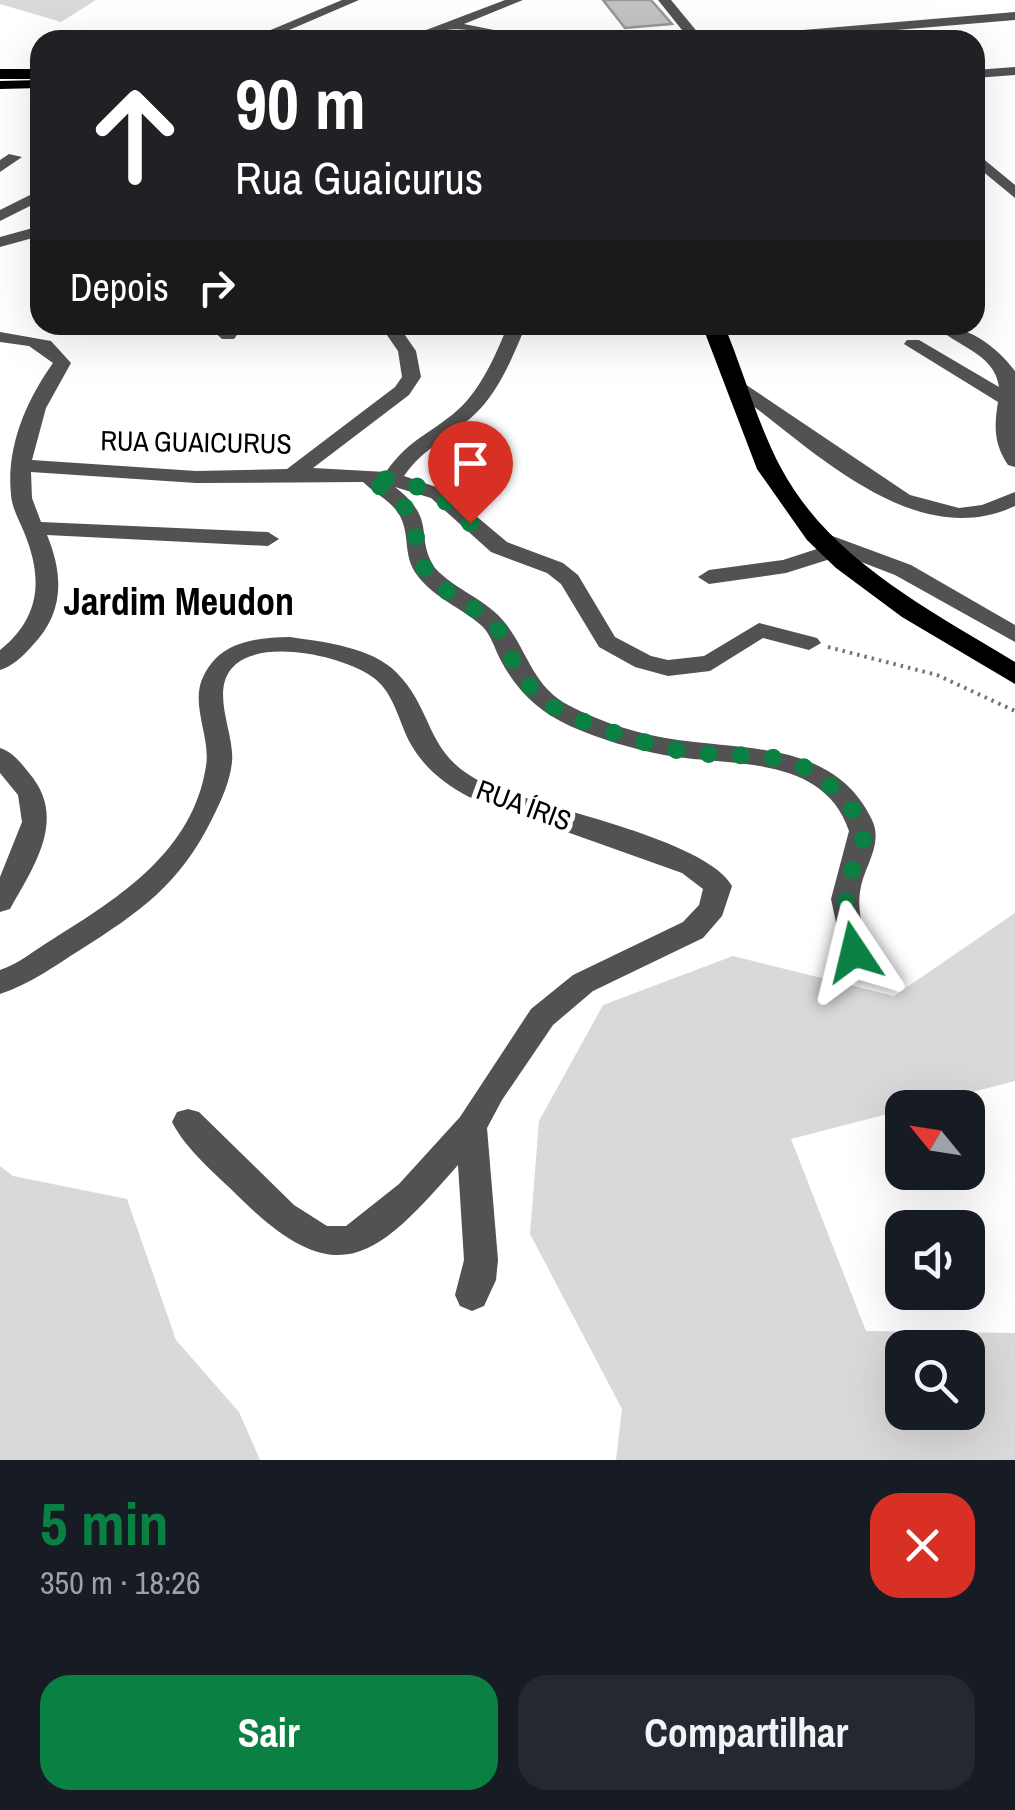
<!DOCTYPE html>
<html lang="pt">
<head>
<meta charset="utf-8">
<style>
	body { margin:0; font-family:"Archivo Narrow",sans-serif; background:#242831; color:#f1f3f6; height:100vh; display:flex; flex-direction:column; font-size:38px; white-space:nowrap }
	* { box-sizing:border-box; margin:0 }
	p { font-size:32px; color:#9ea1a6 }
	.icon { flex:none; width:55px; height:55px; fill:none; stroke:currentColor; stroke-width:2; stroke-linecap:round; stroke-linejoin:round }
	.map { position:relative; height:1460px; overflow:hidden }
	.details { display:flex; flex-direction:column; background:#171b24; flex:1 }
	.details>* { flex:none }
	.hud { position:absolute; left:30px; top:30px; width:955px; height:305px; border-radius:30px; box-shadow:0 10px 40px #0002; background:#202124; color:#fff; overflow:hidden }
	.needle { width:65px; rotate:300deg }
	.controls { position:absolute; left:885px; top:1090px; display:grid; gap:20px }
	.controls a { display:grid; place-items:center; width:100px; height:100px; border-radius:20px; background:#171b24; box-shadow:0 10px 40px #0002; font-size:50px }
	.pin { position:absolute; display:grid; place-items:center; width:85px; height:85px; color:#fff; margin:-102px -42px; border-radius:50% 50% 50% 0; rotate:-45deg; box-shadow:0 0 10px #0007 }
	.pin .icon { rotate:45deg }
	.me { position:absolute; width:110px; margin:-55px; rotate:350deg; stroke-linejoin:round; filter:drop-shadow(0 0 8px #0008) }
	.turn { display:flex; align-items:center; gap:35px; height:210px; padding:0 40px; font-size:45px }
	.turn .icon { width:130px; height:130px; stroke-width:2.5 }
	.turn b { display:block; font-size:70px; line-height:85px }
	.then { display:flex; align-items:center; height:95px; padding:0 40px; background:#0003; gap:20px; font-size:38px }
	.round { display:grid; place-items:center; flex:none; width:105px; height:105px; border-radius:30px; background:#242831 }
	.summary { display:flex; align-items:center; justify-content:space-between; height:170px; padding:0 40px }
	h1 { font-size:60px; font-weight:700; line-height:75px; color:#0b8043 }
	.button { display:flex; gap:20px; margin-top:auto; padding:20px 40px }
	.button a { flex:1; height:115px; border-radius:30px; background:#0b8043; color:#fff; font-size:40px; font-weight:700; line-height:115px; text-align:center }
	.button a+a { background:#242831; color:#f1f3f6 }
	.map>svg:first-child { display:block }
	.green { fill:#d9d9d9; fill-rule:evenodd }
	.building { fill:#c2c2c2; stroke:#969696; stroke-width:2.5 }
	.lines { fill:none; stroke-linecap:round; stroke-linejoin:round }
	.path { stroke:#747474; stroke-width:4; stroke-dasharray:2.5 5; stroke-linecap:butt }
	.minor { fill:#525252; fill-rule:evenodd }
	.major { fill:#000; fill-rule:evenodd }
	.highway { fill:#000; fill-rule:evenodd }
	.route { stroke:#0b8043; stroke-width:18; stroke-dasharray:0 32.4 }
	.labels { text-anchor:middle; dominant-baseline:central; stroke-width:10; stroke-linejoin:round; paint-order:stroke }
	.street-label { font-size:28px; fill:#000; stroke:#fff }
	.district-label { font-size:38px; font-weight:bold; fill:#000; stroke:#fff }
</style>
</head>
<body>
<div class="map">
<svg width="1015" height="1460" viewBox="0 0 1015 1460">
	<rect width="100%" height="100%" fill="#fff"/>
	<g class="green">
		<path d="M 0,0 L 96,0 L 61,22 L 0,4 Z"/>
		<path d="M 1015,913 L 1015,1081 L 791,1139 L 866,1331 L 1015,1333 L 1015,1460 L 616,1460 L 622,1409 L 530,1234 L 539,1121 L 603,1005 L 733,956 L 894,996 ZM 902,1348 L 968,1348 L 968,1412 L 902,1412 Z"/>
		<path d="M 0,1166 L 13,1176 L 127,1199 L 176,1340 L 239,1412 L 260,1460 L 0,1460 Z"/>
	</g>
	<path class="building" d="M 603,0 L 651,0 L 672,24 L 625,28 Z"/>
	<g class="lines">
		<path class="path" d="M 828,647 L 937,675 L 1015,711"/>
		<g class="minor">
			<path d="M 342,0 L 359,0 L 266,40 L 247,40 Z"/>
			<path d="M 505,0 L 523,0 L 464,24 L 544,40 C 517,40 468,26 447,30 C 430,33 418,40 400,40 Z"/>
			<path d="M 658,0 L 671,0 L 704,40 L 690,40 Z"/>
			<path d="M 1015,12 L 1015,20 L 778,40 L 725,40 L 732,36 Z"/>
			<path d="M 1015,67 L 1015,75 L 975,78 L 975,70 Z"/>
			<path d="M 975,152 L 1015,185 L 1015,198 L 975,165 Z"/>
			<path d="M 9,154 L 22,157 L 0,172 L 0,160 Z"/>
			<path d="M 40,190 L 40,201 L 0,221 L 0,210 Z"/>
			<path d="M 40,226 L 40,236 L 0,247 L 0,237 Z"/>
			<path d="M 207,325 L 227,325 L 237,335 L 234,339 L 222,339 Z"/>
			<path d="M 380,325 L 398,325 L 416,351 L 421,377 L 409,395 L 313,468 L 386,472 C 410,437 434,433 462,406 C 483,385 497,352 508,325 L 526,325 C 514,354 499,392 475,414 C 451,437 423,448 404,476 L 445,490 L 507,542 L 563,563 L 578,575 L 615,637 L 651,656 L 668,660 L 704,656 L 759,623 L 817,638 L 821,643 L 809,650 L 763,638 L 710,671 L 668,676 L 635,667 L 599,647 L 561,584 L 547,573 L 491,552 L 431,498 L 395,487 C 438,520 414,536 435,568 C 455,590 488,600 506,624 C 529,654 533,687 570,706 C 603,723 641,735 678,740 C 748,750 836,743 872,820 C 884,845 863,867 860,892 C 857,912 864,932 868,952 L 864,960 L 854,963 L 844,960 L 831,899 L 849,831 C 823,753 728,767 664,755 C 632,749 600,739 570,726 C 538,711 517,691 500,659 C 495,649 491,635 482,626 C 462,608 434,598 417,575 C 403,556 410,538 401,518 C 393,501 375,494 363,482 L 196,483 L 31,472 L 32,498 L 41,522 L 268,532 L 279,539 L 268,546 L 47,535 C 64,576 64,613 32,646 C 23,656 13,666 0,670 L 0,650 C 41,617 43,578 24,532 C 19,520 12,508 11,495 C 6,447 26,401 53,363 L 29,346 L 0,342 L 0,332 L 51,341 L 71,363 L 46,408 L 32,460 L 196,471 L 287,469 L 395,387 L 402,377 L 398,351 Z"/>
			<path d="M 934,325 C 967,325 995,345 1015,371 L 1015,467 L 1008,465 C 994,444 994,427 998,402 L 904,344 L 907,340 L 919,340 L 999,387 C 995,353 955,346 934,325 Z"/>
			<path d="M 739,380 L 910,495 L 959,508 L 982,505 L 1015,492 L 1015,506 C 913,554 810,446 732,390 L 729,386 Z"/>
			<path d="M 819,531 L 911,565 L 1015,625 L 1015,642 L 895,575 L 843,555 L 786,573 L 709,584 L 698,577 L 709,570 L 783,560 L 823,547 L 808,538 Z"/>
			<path d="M 290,637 C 324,642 372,647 397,673 C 436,713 424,756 486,784 C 540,808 705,838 732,886 L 722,916 L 703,938 L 593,991 L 553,1025 L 502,1100 L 487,1128 L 498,1260 L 496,1280 L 484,1306 L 472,1311 L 460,1306 L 455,1295 L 464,1260 L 458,1165 C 377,1257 339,1296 239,1197 C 217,1175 186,1150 172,1122 L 177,1112 L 188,1109 L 199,1112 L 294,1205 L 327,1226 L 346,1226 L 399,1184 L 460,1117 L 531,1009 L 573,975 L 683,922 L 699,905 L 703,889 L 682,873 L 469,797 C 443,783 423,767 409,741 C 398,719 393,690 371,676 C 342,656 262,638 234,666 C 209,690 235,733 232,762 C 230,782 221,801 212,819 C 180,884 140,912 80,950 C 53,967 30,984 0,994 L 0,970 C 19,964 36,949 53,939 C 120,897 193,851 206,766 C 211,736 189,703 204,675 C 221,641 255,638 290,637 Z"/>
			<path d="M 0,748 C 13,752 21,763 29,773 C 68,818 34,866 10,909 L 0,912 L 0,877 L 22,822 L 18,795 L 0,773 Z"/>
		</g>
		<path class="major" d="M 40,80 L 40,88 L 0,89 L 0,81 Z"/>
		<g class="highway">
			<rect x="0" y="69" width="40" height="10"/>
			<path d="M 702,325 L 724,325 C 744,372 757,423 781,468 C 830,560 930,610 1015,662 L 1015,684 L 902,617 L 836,568 L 807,540 L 757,469 Z"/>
		</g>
	</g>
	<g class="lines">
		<path class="route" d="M 470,523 C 441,492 410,479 368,478 C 386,491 409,503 414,526 C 418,543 415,554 425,569 C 443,596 474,603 495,626 C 501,631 502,639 505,646 C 519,675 534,698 564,713 C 596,728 636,741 672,749 C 748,765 793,735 851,808 C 880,845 849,859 846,892 C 844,913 850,932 854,952"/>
	</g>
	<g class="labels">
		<g class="street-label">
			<text transform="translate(196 442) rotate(1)">RUA GUAICURUS</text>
			<text transform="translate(524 805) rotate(20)">RUA ÍRIS</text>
		</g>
		<g class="district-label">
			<text x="179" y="601">Jardim Meudon</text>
		</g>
	</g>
</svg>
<div class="controls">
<a><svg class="needle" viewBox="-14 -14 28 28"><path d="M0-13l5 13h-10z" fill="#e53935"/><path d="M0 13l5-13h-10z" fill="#9ea1a6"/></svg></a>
<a><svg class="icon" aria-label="sound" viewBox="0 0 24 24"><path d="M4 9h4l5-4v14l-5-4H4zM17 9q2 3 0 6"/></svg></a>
<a><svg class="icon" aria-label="search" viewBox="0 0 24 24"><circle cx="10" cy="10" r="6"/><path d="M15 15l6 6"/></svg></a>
</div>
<div class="pin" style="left:470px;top:523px;background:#d93025"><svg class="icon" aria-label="arrive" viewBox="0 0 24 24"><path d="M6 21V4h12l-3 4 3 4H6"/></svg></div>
<svg class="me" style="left:854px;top:952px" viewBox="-20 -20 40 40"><path d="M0-17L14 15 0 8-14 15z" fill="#0b8043" stroke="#fff" stroke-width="4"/></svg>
<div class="hud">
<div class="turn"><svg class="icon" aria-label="ahead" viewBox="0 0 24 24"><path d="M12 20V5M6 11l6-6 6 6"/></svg><div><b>90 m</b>Rua Guaicurus</div></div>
<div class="then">Depois<svg class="icon" aria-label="right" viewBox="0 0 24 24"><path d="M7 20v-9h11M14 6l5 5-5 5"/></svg></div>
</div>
</div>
<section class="details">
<div class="summary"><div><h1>5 min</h1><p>350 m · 18:26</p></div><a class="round" style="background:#d93025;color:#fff"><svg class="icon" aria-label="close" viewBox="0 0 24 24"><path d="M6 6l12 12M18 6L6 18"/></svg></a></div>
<div class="button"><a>Sair</a><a>Compartilhar</a></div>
</section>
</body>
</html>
